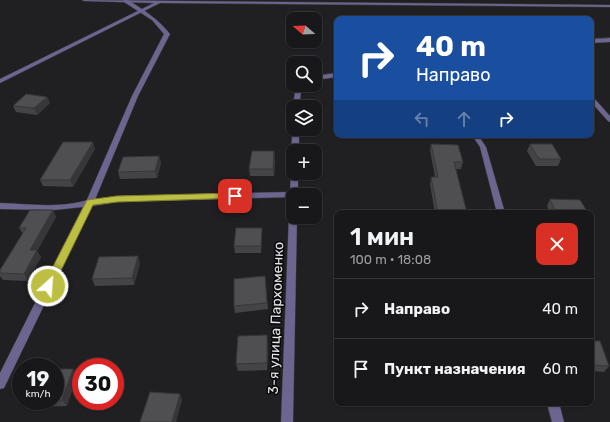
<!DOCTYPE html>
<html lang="ru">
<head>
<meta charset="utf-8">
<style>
	body { margin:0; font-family:Rubik,sans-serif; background:#252427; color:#f1f3f6; height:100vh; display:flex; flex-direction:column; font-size:15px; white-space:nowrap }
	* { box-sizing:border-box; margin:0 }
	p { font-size:13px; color:#9f9fa2 }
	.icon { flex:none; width:22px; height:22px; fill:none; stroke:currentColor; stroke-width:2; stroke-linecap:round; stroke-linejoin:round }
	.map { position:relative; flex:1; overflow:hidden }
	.panel { position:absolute; left:334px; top:210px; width:260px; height:196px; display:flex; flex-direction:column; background:#18171a; border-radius:8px; box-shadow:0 1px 3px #0004,0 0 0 1px #363639 }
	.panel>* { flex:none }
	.hud { position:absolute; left:334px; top:16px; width:260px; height:122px; border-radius:8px; box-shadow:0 1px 3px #0004,0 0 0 1px #363639; background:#1a4fa0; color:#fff; overflow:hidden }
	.needle { width:26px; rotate:289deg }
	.controls { position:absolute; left:286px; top:12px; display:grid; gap:8px }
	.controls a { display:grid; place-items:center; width:36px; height:36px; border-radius:8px; background:#18171a; box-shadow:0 1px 3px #0004,0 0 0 1px #363639; font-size:20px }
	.speed { position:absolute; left:12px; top:358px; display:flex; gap:8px; font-size:20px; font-weight:700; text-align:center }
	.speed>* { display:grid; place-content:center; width:52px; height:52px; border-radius:50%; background:#18171a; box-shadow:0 1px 3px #0004,0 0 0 1px #363639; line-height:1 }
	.speed small { font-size:10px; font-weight:400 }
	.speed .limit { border:6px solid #d22; background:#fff; color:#111 }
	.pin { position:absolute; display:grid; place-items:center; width:34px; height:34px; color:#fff; margin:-17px; border-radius:8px; box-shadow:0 2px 6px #0006 }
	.me { position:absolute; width:44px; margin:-22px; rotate:26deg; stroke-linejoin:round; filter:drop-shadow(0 0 3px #0008) }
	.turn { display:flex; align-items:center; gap:14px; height:84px; padding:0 16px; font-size:18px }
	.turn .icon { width:52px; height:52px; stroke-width:2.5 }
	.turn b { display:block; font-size:28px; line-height:34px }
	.lanes { display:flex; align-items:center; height:38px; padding:0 16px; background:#0003; justify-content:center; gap:20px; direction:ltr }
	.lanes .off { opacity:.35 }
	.round { display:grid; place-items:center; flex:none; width:42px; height:42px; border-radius:8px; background:#252427 }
	.head { display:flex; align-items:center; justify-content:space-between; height:68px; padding:0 16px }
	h1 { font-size:24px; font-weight:600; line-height:30px }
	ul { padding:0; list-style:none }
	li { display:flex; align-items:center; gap:12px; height:60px; padding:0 16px; border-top:1px solid #363639 }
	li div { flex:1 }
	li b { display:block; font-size:15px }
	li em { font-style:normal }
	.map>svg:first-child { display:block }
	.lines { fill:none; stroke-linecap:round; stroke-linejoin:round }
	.lane-casing { stroke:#3c3b3e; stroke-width:1 }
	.street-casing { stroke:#3c3b3e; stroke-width:1 }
	.lane { fill:#6b658f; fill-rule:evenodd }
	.street { fill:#6b658f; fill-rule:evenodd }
	.wall { fill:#444447 }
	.shaded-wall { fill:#373739 }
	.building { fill:#4f4f52; stroke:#373739 }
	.route { fill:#bdbf43; stroke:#7b7c2c }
	.labels { text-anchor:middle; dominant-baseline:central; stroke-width:3; stroke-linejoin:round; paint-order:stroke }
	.near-street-label { font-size:14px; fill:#e7e7e8; stroke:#0a090a }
</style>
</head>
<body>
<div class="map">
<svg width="610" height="422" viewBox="0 0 610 422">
	<rect width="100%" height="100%" fill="#201f22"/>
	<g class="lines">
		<g class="lane-casing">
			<path id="lane" d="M 124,0 L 128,0 C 144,10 158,19 170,34 L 138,96 L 94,202 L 90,205 L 86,202 L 132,96 L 164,34 L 152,20 L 124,2 Z"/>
		</g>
		<g class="street-casing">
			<g id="street">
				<path d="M 82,0 L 610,5 L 610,7 L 160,3 L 0,83 L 0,79 L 154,3 L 84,1 Z"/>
				<path d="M 610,38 L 610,42 L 591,43 L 591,39 Z"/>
				<path d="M 337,73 L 337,77 L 315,80 L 315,76 Z"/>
				<path d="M 299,85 L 305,85 L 301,92 L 299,107 L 293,107 L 295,92 Z"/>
				<path d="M 591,96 L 593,97 L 610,116 L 610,122 L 608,121 L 591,102 Z"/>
				<path d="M 293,129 L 299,129 L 299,151 L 293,151 L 293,153 L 291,151 Z"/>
				<path d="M 472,135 L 478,135 L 486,147 L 505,213 L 497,213 L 480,147 Z"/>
				<path d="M 291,171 L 293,171 L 293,173 L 298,173 L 298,195 L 293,195 L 293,197 L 117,202 L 92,206 L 4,388 L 0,389 L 0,373 L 83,207 L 54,210 L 0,209 L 0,203 C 29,204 63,209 90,199 L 93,200 L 117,196 L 290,192 Z"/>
				<path d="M 293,211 L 293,217 L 297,217 L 293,422 L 281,422 L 289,214 Z"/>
				<path d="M 547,403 L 559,403 L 564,422 L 552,422 Z"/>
			</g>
		</g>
		<use href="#lane" class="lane"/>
		<use href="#street" class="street"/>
	</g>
	<g class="wall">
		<path d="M 47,97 L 50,103 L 37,115 L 16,112 L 13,106 Z"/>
		<path d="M 431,144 L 463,162 L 461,169 L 455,169 L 467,213 L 435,213 L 430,184 L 431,177 L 435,177 L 430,150 Z"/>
		<path d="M 530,144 L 561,159 L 558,166 L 536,166 L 527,151 Z"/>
		<path d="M 95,149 L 73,187 L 43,186 L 40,180 Z"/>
		<path d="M 159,156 L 161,163 L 157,178 L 120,179 L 118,172 Z"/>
		<path d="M 275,158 L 274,176 L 250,176 L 249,169 Z"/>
		<path d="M 550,199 L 588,213 L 550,213 L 547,206 Z"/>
		<path d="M 53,210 L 56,217 L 37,251 L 41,257 L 28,281 L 3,280 L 0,276 L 0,270 L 23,234 L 19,228 Z"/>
		<path d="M 262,228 L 262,235 L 261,253 L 235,253 L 234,246 Z"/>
		<path d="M 140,263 L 134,285 L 95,286 L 92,279 Z"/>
		<path d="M 265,276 L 268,309 L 235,313 L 234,306 Z"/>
		<path d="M 591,341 L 609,366 L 604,372 L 591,371 Z"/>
		<path d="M 268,342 L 267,370 L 238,371 L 236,364 Z"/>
		<path d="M 55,369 L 73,369 L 77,375 L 67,406 L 31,407 L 26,401 L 55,401 Z"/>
	</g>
	<g class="shaded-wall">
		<path d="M 47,97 L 50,103 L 37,115 L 34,108 Z"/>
		<path d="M 93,142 L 95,149 L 73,187 L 70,180 Z"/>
		<path d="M 274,151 L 275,158 L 274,176 L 273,169 Z"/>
		<path d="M 159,156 L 161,163 L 157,178 L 155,171 Z"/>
		<path d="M 53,210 L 56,217 L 37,251 L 41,257 L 28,281 L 24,274 L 30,250 Z"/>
		<path d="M 138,256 L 140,263 L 134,285 L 132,278 Z"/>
		<path d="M 267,335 L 268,342 L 267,370 Z"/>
		<path d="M 73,369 L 77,375 L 67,406 L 62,400 Z"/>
		<path d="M 180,394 L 182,400 L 176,422 L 172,422 Z"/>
	</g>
	<g class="building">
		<path d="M 26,94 L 47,97 L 34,108 L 13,106 Z"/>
		<path d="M 63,142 L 93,142 L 70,180 L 40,180 Z"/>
		<path d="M 431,144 L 458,145 L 463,162 L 454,162 L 467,213 L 438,213 L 431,177 L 438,177 Z"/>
		<path d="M 530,144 L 552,144 L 561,159 L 539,159 Z"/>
		<path d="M 252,151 L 274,151 L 273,169 L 249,169 Z"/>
		<path d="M 159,156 L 155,171 L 118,172 L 123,157 Z"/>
		<path d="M 550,199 L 580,200 L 588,213 L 556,213 Z"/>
		<path d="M 30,210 L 53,210 L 30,250 L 37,250 L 24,274 L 0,273 L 0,270 L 26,228 L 19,228 Z"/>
		<path d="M 236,228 L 262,228 L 261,246 L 234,246 Z"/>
		<path d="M 138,256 L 132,278 L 92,279 L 99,257 Z"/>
		<path d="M 265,276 L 267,303 L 234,306 L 234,279 Z"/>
		<path d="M 267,335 L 267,363 L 236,364 L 238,336 Z"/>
		<path d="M 591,341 L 600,341 L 609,366 L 591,365 Z"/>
		<path d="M 55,369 L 73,369 L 62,400 L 55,401 Z"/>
		<path d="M 150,392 L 180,394 L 172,422 L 140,422 Z"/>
	</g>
	<path class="route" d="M 235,193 L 238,193 L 239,196 L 238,198 L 117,202 L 93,205 L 52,289 L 48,291 L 45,289 L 43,286 L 87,200 L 117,196 Z"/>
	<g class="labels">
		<g class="near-street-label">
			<text transform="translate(276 318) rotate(-88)">3-я улица Пархоменко</text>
		</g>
	</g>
</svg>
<div class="controls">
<a><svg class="needle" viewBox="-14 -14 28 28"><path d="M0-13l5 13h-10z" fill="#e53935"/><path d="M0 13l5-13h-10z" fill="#9f9fa2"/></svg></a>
<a><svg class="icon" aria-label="search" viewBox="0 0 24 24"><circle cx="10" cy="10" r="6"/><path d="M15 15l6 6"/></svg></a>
<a><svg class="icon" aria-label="layers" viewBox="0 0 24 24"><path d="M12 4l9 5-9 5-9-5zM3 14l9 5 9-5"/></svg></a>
<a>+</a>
<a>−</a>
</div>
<div class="speed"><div>19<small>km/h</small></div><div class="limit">30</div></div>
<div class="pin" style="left:235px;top:196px;background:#d93025"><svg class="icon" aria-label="arrive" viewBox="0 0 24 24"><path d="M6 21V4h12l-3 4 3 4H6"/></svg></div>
<svg class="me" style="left:48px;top:286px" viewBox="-20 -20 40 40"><circle r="17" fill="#bdbf43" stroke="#fff" stroke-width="3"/><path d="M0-11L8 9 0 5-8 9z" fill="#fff"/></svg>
<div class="hud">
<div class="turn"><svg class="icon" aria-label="right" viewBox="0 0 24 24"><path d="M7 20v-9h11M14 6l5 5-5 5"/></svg><div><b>40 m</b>Направо</div></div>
<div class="lanes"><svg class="icon off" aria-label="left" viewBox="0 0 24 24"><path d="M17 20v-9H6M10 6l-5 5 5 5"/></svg><svg class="icon off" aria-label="ahead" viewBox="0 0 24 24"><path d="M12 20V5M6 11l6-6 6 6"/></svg><svg class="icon" aria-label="right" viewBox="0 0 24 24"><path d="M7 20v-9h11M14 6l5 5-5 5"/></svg></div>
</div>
<section class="panel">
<div class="head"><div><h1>1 мин</h1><p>100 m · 18:08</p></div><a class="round" style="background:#d93025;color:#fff"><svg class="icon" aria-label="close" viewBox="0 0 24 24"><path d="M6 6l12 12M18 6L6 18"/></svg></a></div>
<ul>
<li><svg class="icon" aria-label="right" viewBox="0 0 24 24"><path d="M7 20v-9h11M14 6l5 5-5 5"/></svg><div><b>Направо</b></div><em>40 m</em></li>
<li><svg class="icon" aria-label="arrive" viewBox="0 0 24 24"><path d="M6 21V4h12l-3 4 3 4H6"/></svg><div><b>Пункт назначения</b></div><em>60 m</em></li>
</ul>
</section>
</div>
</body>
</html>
